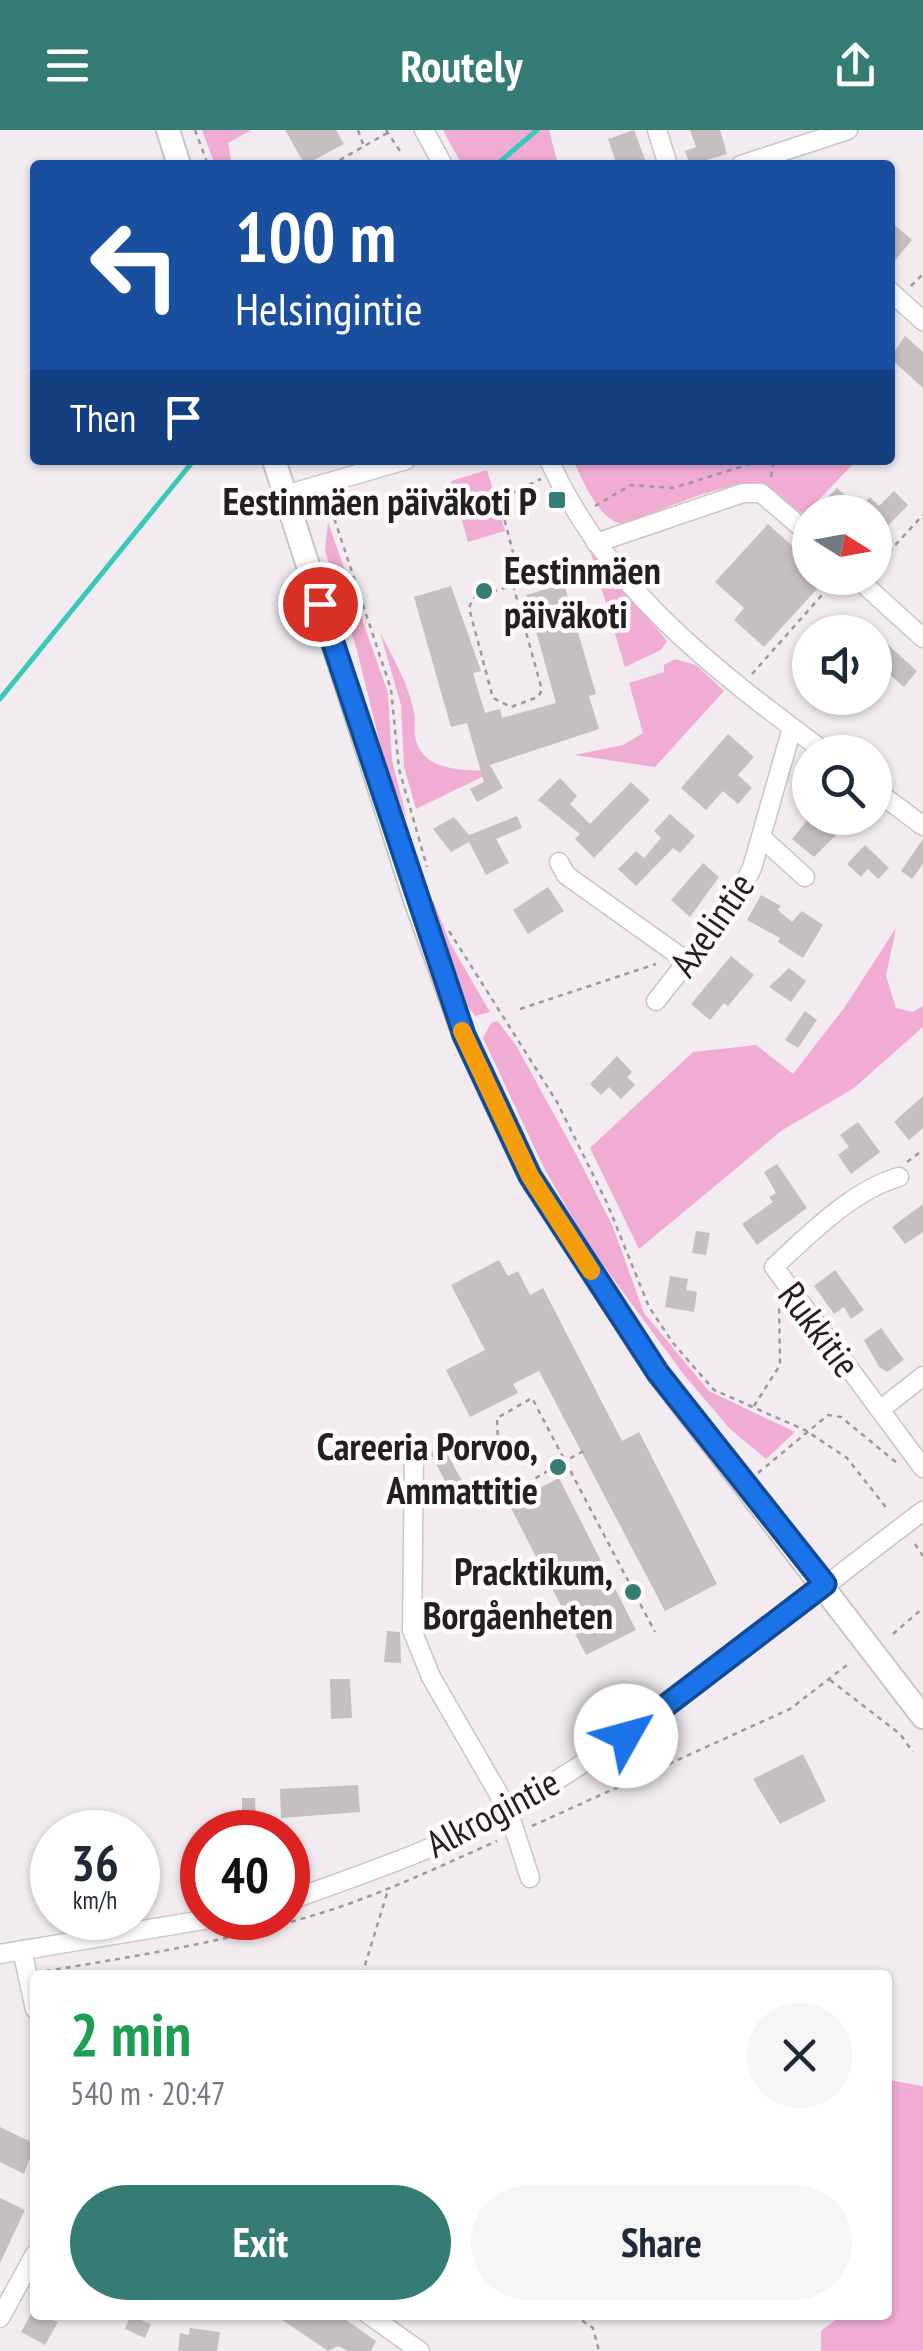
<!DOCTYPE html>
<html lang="en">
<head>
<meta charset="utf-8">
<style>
	body { margin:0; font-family:"PT Sans Narrow",sans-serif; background:#f6f6f7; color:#1f2937; height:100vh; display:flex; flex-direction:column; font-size:38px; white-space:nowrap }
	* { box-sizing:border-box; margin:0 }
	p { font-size:32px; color:#747a83 }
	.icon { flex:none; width:55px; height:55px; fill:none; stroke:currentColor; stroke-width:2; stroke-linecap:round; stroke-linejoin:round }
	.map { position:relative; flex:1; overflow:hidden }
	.sheet { position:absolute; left:30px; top:1840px; width:862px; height:350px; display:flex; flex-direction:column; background:#fff; border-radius:10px; box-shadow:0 2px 8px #0004 }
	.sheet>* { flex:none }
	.guide { position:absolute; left:30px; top:30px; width:865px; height:305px; border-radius:10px; box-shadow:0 2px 8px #0004; background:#1a4fa0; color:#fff; overflow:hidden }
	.needle { width:65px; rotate:101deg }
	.controls { position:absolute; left:792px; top:365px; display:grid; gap:20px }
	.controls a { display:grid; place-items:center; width:100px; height:100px; border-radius:50%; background:#fff; box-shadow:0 2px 8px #0004; font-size:50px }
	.speed { position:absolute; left:30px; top:1680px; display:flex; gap:20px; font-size:50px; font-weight:700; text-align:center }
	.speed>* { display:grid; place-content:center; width:130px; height:130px; border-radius:50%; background:#fff; box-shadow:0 2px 8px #0004; line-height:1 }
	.speed small { font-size:25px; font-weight:400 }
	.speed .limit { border:15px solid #d22; background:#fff; color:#111 }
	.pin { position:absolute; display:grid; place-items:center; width:85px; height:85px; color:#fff; margin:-42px; border:5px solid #fff; border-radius:50%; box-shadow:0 2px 10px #0007 }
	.me { position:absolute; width:110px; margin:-55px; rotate:52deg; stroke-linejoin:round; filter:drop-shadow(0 0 8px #0008) }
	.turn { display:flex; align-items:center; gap:35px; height:210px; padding:0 40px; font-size:45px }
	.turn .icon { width:130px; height:130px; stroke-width:2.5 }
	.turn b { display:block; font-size:70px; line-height:85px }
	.then { display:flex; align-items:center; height:95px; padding:0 40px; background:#0003; gap:20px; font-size:38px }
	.round { display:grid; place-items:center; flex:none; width:105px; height:105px; border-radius:52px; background:#f6f6f7 }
	.overview { display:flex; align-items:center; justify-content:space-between; height:170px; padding:0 40px }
	h1 { font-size:60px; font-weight:700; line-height:75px; color:#1e9e55 }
	.button { display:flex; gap:20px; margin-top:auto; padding:20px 40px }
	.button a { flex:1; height:115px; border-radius:60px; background:#357c74; color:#fff; font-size:40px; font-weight:700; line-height:115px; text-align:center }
	.button a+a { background:#f6f6f7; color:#1f2937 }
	header { display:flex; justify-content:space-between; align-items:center; height:130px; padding:0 40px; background:#357c74; color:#fff; font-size:45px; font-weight:700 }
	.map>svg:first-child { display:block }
	.green { fill:#f1acd4 }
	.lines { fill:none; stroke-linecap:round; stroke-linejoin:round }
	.stream { stroke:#39c9bb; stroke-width:5 }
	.building { fill:#c5bfc2 }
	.minor-casing { stroke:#cac5c8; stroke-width:21 }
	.major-casing { stroke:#cac5c8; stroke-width:26 }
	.path { stroke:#9d999b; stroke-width:2.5; stroke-dasharray:5 5; stroke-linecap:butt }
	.minor { stroke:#fff; stroke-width:18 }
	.major { stroke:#fff; stroke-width:22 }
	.route-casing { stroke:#114b97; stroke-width:25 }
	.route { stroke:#1a73e8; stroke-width:18 }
	.slow { stroke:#f59e0b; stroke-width:18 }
	.poi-dot { fill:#357c74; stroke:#fffafd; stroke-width:4 }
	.labels { text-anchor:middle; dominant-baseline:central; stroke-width:9; stroke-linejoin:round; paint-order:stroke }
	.poi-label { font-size:38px; font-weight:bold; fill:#211f20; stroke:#fffafd; text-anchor:end }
	.street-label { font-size:38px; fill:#211f20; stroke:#fffafd }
</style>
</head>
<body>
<header><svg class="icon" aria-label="menu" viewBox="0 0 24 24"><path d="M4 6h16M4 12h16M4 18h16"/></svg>Routely<svg class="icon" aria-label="share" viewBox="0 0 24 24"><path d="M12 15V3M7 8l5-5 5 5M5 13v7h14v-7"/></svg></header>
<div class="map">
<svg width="923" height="2221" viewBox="0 0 923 2221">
	<rect width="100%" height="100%" fill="#f2ecf0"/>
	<g class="green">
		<path d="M 202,0 L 251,0 L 228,13 L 232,35 L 215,35 Z"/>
		<path d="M 443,0 L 549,0 L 558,35 L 462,35 Z"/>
		<path d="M 573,330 L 857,330 L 805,384 C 787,379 780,359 760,354 C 732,348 653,384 623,394 C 599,391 583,351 573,330 Z"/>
		<path d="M 487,340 L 505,401 L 468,412 L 451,351 Z"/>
		<path d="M 328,392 L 388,563 L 392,630 L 407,690 L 386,638 L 357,520 L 325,421 Z"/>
		<path d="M 590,420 L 667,511 L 661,520 L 625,537 Z"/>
		<path d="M 380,502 C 393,528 408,553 414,582 C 416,590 414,598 415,606 C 421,643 466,640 494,641 L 416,679 L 404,637 L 401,575 Z"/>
		<path d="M 675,529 L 696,535 L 724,561 L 655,637 L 574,625 L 623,615 L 643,603 L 629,553 L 664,542 L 664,535 Z"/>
		<path d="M 433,770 L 450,813 L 490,882 L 475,886 L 468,877 L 431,775 Z"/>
		<path d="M 896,798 L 886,846 L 896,878 L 913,882 L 923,876 L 923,897 L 854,958 L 781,1001 L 639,1119 L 590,1018 L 693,922 L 756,915 L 793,944 L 844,878 Z"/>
		<path d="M 498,891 L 517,917 L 577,1026 L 613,1097 L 644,1183 L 709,1261 L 795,1302 L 766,1329 L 730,1299 L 684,1245 L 590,1117 L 545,1040 L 483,908 L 491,893 Z"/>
		<path d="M 888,1950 L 923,1956 L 923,2221 L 821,2221 L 821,2201 L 842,2185 L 888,2185 Z"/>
	</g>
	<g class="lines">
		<g class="stream">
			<path d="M 496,35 L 537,0"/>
			<path d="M 0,569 L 194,330"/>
		</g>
	</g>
	<g class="building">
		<path d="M 285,0 L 336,0 L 344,14 L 305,35 Z"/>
		<path d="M 634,0 L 647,35 L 617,35 L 608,9 Z"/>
		<path d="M 690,0 L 720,0 L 727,24 L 690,35 L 685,21 L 696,17 Z"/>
		<path d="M 890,91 L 912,110 L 890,136 Z"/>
		<path d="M 905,206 L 923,222 L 923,258 L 890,228 Z"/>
		<path d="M 837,358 L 859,378 L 870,367 L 879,376 L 894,361 L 908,375 L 875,409 L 875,382 L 844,382 L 827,368 Z"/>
		<path d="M 768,394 L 810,432 L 810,448 L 827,448 L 764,517 L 734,490 L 744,478 L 715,452 Z"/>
		<path d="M 564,454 L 596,564 L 589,566 L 599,599 L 490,635 L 503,658 L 477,672 L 470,659 L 484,652 L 467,593 L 451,597 L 414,467 L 451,456 L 481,541 L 473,543 L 485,583 L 500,579 L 502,588 L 556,573 L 526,465 Z"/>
		<path d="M 875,503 L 917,541 L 904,557 L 875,532 Z"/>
		<path d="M 728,604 L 754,627 L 738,645 L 752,658 L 738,674 L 723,661 L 706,680 L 681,658 Z"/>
		<path d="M 560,648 L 577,666 L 570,674 L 590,694 L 631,652 L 650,670 L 594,728 L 575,709 L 580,704 L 538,670 Z"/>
		<path d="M 670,684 L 695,706 L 680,723 L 673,718 L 636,756 L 618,739 L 636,721 L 644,728 L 661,708 L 654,701 Z"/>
		<path d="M 517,686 L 522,698 L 496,709 L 509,733 L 486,745 L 469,712 L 451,722 L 433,699 L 454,687 L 469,705 Z"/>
		<path d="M 809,688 L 853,688 L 814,727 L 792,709 Z"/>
		<path d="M 923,709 L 923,734 L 912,749 L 901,741 Z"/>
		<path d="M 865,715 L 889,738 L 878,749 L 868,739 L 861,747 L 847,734 Z"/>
		<path d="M 703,733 L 719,747 L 690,787 L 671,770 Z"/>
		<path d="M 548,757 L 564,781 L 528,804 L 513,780 Z"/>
		<path d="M 761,765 L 781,776 L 778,780 L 792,792 L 802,781 L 823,795 L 803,828 L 778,812 L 780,808 L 747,790 Z"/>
		<path d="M 731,826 L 754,845 L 728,876 L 724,873 L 710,890 L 691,874 Z"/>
		<path d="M 789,838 L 806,851 L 791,872 L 769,857 Z"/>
		<path d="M 805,881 L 817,890 L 798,918 L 785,910 Z"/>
		<path d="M 617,926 L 632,942 L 627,947 L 635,955 L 621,969 L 609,957 L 601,965 L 590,954 Z"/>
		<path d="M 923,966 L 923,998 L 909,1010 L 894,992 Z"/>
		<path d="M 858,992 L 880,1022 L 851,1044 L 838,1025 L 849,1017 L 840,1005 Z"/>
		<path d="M 777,1034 L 807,1078 L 757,1115 L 742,1094 L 773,1072 L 769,1067 L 776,1063 L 764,1042 Z"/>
		<path d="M 923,1074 L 923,1102 L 905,1114 L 892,1097 Z"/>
		<path d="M 696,1101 L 710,1103 L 706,1125 L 692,1123 Z"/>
		<path d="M 499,1130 L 508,1146 L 518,1141 L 530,1165 L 543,1158 L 622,1311 L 639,1302 L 717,1454 L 665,1481 L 539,1241 L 513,1254 L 518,1263 L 470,1287 L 446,1240 L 485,1220 L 451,1155 Z"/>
		<path d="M 835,1140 L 864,1180 L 851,1189 L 844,1177 L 834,1184 L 814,1156 Z"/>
		<path d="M 670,1146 L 688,1149 L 686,1160 L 697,1162 L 694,1182 L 665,1177 Z"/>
		<path d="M 881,1198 L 904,1230 L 887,1242 L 879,1237 L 864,1210 Z"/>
		<path d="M 443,1316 L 462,1351 L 449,1358 L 430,1323 Z"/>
		<path d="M 559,1348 L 636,1500 L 586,1525 L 509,1374 Z"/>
		<path d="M 387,1501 L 400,1502 L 401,1533 L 384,1532 Z"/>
		<path d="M 330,1549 L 350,1549 L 352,1588 L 331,1589 Z"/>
		<path d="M 803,1624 L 826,1671 L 780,1694 L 753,1649 Z"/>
		<path d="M 358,1655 L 360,1682 L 281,1688 L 280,1659 Z"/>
		<path d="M 242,1668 L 255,1668 L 256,1696 L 242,1696 Z"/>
		<path d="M 0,1997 L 35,2014 L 24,2044 L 0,2032 Z"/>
		<path d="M 0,2068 L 25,2080 L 0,2133 Z"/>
		<path d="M 34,2179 L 35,2185 L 58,2192 L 45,2215 L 21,2202 Z"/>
		<path d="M 275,2185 L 339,2185 L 376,2211 L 371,2221 L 348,2221 L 338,2216 L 328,2221 Z"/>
		<path d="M 130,2186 L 151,2194 L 145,2208 L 125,2199 Z"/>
		<path d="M 190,2198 L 220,2202 L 217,2221 L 178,2221 L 180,2203 L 189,2205 Z"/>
	</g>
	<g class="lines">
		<g class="minor-casing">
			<g id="minor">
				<path d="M 424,0 L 443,35"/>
				<path d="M 657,0 L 668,35"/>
				<path d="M 741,35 L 848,0"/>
				<path d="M 890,161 L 923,191"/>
				<path d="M 549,330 C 607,459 715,540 825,622"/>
				<path d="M 285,365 L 406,330"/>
				<path d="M 596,413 L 743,363 L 761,363 L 810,405"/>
				<path d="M 857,448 L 923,508"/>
				<path d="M 875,660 L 923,696"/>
				<path d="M 762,708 L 805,747"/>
				<path d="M 559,732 L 566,745 L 688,832"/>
				<path d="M 656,871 L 736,769 L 752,738 L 792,598"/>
				<path d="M 899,1047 C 853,1060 809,1104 774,1137 L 923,1338"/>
				<path d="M 880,1280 L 923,1246"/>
				<path d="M 414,1324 L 412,1500 L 431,1547 L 508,1680 L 530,1748"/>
				<path d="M 288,1771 C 362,1744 442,1718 511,1678 C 657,1593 788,1482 923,1381"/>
				<path d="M 22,1820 L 35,1879"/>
				<path d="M 0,1824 L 215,1788"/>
				<path d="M 369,2185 L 420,2221"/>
				<path d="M 0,2188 L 35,2124"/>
			</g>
		</g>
		<g class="major-casing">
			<g id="major">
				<path d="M 168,0 L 179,35"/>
				<path d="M 274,330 L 415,769 L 464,905 L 530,1046 L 658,1243 L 923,1587"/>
			</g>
		</g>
		<g class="path">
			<path d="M 195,0 L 208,35"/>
			<path d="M 358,0 L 363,14"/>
			<path d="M 386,0 L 400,21"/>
			<path d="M 331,35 L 389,2"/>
			<path d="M 911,156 L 923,144"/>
			<path d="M 316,330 L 319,338"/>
			<path d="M 771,347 L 774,330"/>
			<path d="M 328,370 L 391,559 L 399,639 L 427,737"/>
			<path d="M 595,376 L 631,355 L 673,358 L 763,330"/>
			<path d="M 875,437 L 923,385"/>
			<path d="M 513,455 L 542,560 L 538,567 L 511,577 L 493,568 L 469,478 L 473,468 L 517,454 L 521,453 L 499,369 L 541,349"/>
			<path d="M 752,544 L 837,448"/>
			<path d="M 449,801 L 557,972 L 607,1073 L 649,1177 L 673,1213 L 714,1260 L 805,1300 L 847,1328 L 888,1380"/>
			<path d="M 520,879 L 656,834"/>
			<path d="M 907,1032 L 923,1020"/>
			<path d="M 754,1276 L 780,1235 L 779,1173"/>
			<path d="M 498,1315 L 497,1288 L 532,1268 L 655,1502"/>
			<path d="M 758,1343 L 828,1285 L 841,1287 L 897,1333"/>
			<path d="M 518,1358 L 585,1320"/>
			<path d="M 915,1414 L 923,1426"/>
			<path d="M 893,1504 L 923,1478"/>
			<path d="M 830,1550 L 900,1604 L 913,1622"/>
			<path d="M 532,1696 L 790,1579 L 847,1535"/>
			<path d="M 46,1841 C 137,1826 230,1811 318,1784 C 380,1765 438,1737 497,1711"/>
			<path d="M 362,1845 L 388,1760"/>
			<path d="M 574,2185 L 593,2198 L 599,2221"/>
		</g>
		<use href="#minor" class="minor"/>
		<use href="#major" class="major"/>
	</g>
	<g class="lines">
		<g class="route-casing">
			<path id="route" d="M 320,474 L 464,905 L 530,1046 L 658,1243 L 825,1454 L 626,1606"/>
		</g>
		<use href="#route" class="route"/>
		<path class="slow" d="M 462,901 L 530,1046 L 591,1141"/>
	</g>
	<g class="poi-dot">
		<rect x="547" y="360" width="20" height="20" rx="5"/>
		<circle cx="484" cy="461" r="10"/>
		<circle cx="558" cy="1337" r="10"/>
		<circle cx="633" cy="1462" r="10"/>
	</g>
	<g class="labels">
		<g class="poi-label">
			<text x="537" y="370">Eestinmäen päiväkoti P</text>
			<text x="504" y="439" text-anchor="start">Eestinmäen<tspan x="504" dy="44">päiväkoti</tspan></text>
			<text x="538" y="1315">Careeria Porvoo,<tspan x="538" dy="44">Ammattitie</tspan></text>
			<text x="613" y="1440">Pracktikum,<tspan x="613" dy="44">Borgåenheten</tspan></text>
		</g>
		<g class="street-label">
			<text transform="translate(711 794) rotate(-55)">Axelintie</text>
			<text transform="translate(820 1199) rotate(53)">Rukkitie</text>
			<text transform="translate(492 1682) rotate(-28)">Alkrogintie</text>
		</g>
	</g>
</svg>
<div class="controls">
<a><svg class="needle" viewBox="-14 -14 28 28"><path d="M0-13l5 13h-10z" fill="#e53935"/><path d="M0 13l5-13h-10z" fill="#747a83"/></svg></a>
<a><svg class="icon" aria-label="sound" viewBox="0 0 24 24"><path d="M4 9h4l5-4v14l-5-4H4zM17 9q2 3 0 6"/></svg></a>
<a><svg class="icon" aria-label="search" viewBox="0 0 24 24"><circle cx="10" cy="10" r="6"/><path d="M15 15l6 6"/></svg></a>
</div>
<div class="speed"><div>36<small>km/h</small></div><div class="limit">40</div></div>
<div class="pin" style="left:320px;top:474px;background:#d93025"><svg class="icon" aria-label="arrive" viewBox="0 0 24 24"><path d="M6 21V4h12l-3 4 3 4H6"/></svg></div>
<svg class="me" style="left:626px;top:1606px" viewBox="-20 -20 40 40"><circle r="19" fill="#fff"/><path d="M0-13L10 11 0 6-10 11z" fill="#1a73e8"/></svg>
<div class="guide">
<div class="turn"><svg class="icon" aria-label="left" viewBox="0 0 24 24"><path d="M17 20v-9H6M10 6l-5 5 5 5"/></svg><div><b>100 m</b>Helsingintie</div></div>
<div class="then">Then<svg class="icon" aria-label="arrive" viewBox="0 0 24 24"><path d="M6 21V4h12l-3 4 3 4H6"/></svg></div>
</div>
<section class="sheet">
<div class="overview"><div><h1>2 min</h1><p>540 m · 20:47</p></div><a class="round"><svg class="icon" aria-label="close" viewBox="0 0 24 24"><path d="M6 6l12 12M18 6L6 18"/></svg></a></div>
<div class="button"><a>Exit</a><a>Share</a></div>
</section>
</div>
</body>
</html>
